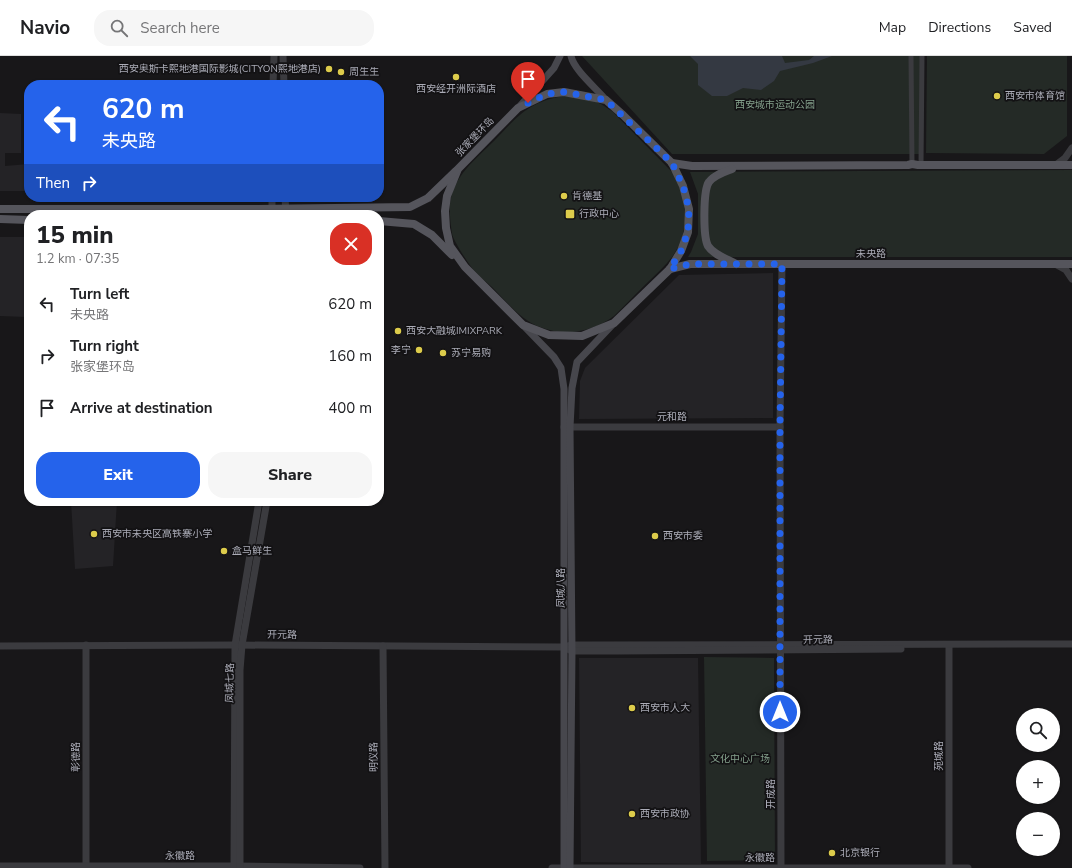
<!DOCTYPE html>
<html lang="en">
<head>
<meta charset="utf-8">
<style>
	body { margin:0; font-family:"Nunito Sans","Noto Sans SC",sans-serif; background:#f6f6f6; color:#202124; height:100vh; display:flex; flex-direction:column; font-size:15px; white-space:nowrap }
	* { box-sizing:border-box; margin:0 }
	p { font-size:13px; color:#757577 }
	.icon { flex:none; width:22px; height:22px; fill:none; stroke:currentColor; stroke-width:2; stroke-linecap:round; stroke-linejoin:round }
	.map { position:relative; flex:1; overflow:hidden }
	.panel { position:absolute; left:24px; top:154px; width:360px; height:296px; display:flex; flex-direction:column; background:#fff; border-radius:16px; box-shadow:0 1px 3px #0004 }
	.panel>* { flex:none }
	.banner { position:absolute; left:24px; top:24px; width:360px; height:122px; border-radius:16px; box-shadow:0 1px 3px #0004; background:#2563eb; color:#fff; overflow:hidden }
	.controls { position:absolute; left:1016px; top:652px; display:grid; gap:8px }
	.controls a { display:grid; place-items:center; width:44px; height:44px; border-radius:50%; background:#fff; box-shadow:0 1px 3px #0004; font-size:20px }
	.pin { position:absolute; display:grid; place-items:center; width:34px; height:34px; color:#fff; margin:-41px -17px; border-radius:50% 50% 50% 0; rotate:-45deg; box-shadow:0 0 4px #0007 }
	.pin .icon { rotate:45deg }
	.me { position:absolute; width:44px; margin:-22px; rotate:0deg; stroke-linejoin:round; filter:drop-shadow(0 0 3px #0008) }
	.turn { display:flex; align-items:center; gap:14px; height:84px; padding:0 12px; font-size:18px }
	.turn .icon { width:52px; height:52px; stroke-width:2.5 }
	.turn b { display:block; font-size:28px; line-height:34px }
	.then { display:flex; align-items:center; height:38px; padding:0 12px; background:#0003; gap:8px; font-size:15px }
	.round { display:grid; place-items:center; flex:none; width:42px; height:42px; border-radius:16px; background:#f6f6f6 }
	.headline { display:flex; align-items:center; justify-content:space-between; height:68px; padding:0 12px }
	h1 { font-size:24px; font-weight:800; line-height:30px }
	.cta { display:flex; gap:8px; margin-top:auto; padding:8px 12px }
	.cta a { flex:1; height:46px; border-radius:16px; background:#2563eb; color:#fff; font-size:16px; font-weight:800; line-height:46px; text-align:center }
	.cta a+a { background:#f6f6f6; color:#202124 }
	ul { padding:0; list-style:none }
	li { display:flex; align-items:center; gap:12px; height:52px; padding:0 12px }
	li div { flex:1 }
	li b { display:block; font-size:15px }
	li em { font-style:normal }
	header { display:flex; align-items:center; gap:24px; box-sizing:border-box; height:56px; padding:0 20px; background:#fff; border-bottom:1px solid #e0e0e0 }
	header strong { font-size:19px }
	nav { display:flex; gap:22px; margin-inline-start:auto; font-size:14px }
	.search { width:280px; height:36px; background:#f6f6f6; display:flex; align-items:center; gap:10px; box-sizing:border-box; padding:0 14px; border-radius:16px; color:#757577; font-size:15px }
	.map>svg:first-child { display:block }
	.built { fill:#242326 }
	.green { fill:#242a26 }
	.water { fill:#343942 }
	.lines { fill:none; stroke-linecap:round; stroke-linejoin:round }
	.minor { stroke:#3b3b3f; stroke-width:5 }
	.tertiary { stroke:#3b3b3f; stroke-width:7 }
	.secondary { stroke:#47474d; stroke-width:7 }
	.primary { stroke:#55555c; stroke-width:8 }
	.route { stroke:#2563eb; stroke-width:7; stroke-dasharray:0 12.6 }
	.poi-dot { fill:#ddcc4b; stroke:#131214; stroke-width:1.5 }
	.labels { text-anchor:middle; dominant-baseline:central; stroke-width:3.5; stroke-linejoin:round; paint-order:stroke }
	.poi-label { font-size:10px; fill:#abacb7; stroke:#131214; text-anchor:start }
	.park-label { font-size:10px; fill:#84a08c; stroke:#131214 }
	.street-label { font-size:10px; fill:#abacb7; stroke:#131214 }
</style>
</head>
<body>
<header>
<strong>Navio</strong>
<div class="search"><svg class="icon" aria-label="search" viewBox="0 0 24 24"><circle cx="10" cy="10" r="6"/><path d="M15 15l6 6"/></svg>Search here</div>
<nav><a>Map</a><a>Directions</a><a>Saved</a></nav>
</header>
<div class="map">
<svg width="1072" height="812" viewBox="0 0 1072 812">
	<rect width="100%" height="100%" fill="#181719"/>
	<g class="built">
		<path d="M 0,57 L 21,58 L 21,97 L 5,97 L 5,110 L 29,108 L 29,135 L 0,135 Z"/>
		<path d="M 0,181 L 26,181 L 26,261 L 0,260 Z"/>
		<path d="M 773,217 L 773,362 L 579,363 L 580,325 L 585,312 L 679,219 Z"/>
		<path d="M 71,445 L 117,445 L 113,510 L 75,513 Z"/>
		<path d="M 579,602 L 698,602 L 701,808 L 581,806 Z"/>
	</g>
	<g class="green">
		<path d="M 582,0 L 924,0 L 923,98 L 672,98 Z"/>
		<path d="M 927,0 L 1067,0 L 1067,80 L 1044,98 L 926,97 Z"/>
		<path d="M 563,40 L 577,41 L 589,43 L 601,48 L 613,56 L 673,117 C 688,143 691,175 672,201 C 665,210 657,217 649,225 C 637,237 626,248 614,260 C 592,276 566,281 540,271 C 521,264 506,245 492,231 C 485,225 478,219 472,212 C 466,204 457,190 453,181 C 451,175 449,154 450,148 C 453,120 476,103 494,85 C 517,61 528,46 563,40 Z"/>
		<path d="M 1072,114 L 1072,201 L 688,201 L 691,196 L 698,178 L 698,138 L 690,116 Z"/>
		<path d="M 704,601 L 774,602 L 775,804 L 707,805 Z"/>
	</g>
	<path class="water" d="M 690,0 L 782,0 L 785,7 L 809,4 L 814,0 L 832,0 L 813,7 L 780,15 L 774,25 L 761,34 L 743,32 L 727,40 L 712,40 L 698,29 L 698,8 Z"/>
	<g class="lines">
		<g class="minor">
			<path d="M 911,0 L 912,108"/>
			<path d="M 921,109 L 922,0"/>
		</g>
		<g class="tertiary">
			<path d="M 283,0 L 284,29"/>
			<path d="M 273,29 L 274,0"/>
			<path d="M 1057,108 L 1065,102 L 1072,92"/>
			<path d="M 285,141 L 286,159"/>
			<path d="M 272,159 L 272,141"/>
			<path d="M 1055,208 L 1066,214 L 1072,223"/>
			<path d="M 564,371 L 780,371"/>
			<path d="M 86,589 L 86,812"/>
			<path d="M 949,589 L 949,812"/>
			<path d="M 0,590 L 235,589 L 564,591 L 572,589 L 590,589 L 1072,588"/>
			<path d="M 383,590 L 385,812"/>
			<path d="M 568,593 L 572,595 L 617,595 L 901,593"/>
			<path d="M 0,810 L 234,810 L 360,812"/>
			<path d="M 234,812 L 235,589 L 259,445"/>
			<path d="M 240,812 L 240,614 L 242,589 L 267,445"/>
			<path d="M 552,812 L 968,812"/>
			<path d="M 781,812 L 780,371 L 782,208"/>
		</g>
		<g class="secondary">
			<path d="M 571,0 C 574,14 596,32 606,44"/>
			<path d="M 519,51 L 554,12 L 560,0"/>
			<path d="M 523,269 L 554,301 L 561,312 L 564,333 L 564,812"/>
			<path d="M 570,812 L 572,595 L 570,371 L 572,332 L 577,306 L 614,267"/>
		</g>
		<g class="primary">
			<path d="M 564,36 L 606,44 L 623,59 L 672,107 L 683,130 L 689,153 L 688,176 L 681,195 L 670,213 L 614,267 L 582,280 L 549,279 L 523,269 L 465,211 L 450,190 L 446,172 L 445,155 L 447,140 L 458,113 L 518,52 L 547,38 Z"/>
			<path d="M 672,107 L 692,110 L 908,109 L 912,108 L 918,109 L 1072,109"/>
			<path d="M 732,113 C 724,116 714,119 709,126 C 703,134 703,181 708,190 C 714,199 727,203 736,208"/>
			<path d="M 0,153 L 258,153 L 410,151 L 428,142 L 456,115"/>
			<path d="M 0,163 L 29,164"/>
			<path d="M 379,165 L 414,168 L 432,179 L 452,199"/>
			<path d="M 670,213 L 690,208 L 1072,208"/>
		</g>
	</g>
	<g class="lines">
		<path class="route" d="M 528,47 L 547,38 L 564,36 L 606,44 L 672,107 L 683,130 L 689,153 L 688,176 L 681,195 L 670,213 L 690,208 L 782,208 L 780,371 L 780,656"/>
	</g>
	<g class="poi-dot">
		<circle cx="329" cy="13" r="4"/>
		<circle cx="341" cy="16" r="4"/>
		<circle cx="456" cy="21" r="4"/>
		<circle cx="997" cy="40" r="4"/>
		<circle cx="564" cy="140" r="4"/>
		<rect x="565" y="153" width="10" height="10" rx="2"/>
		<circle cx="398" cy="275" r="4"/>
		<circle cx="419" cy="294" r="4"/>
		<circle cx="443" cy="297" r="4"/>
		<circle cx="94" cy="478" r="4"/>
		<circle cx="655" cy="480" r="4"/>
		<circle cx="224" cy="495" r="4"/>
		<circle cx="632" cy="652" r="4"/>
		<circle cx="632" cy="758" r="4"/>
		<circle cx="832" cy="797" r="4"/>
	</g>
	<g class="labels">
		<g class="poi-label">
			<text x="321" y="13" text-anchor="end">西安奥斯卡熙地港国际影城(CITYON熙地港店)</text>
			<text x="349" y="16">周生生</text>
			<text x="456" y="33" text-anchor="middle">西安经开洲际酒店</text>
			<text x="1005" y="40">西安市体育馆</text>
			<text x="572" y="140">肯德基</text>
			<text x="579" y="158">行政中心</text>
			<text x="406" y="275">西安大融城IMIXPARK</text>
			<text x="411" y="294" text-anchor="end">李宁</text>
			<text x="451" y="297">苏宁易购</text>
			<text x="102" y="478">西安市未央区高铁寨小学</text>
			<text x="663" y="480">西安市委</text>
			<text x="232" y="495">盒马鲜生</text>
			<text x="640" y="652">西安市人大</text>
			<text x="640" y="758">西安市政协</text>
			<text x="840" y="797">北京银行</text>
		</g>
		<g class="park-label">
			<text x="775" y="49">西安城市运动公园</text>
			<text x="740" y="703">文化中心广场</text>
		</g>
		<g class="street-label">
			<text transform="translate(475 81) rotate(-46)">张家堡环岛</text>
			<text x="871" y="198">未央路</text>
			<text x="672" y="361">元和路</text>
			<text transform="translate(561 532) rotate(-90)">凤城八路</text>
			<text transform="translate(282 579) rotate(1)">开元路</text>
			<text transform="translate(818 584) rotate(-1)">开元路</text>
			<text transform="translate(230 627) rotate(-89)">凤城七路</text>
			<text transform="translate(939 700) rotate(-90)">苑城路</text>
			<text transform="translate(76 701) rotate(-90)">彰德路</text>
			<text transform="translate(374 701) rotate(-91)">明仪路</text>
			<text transform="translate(771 738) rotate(-90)">开成路</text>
			<text x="180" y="800">永徽路</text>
			<text x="760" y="802">永徽路</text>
		</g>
	</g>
</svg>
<div class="controls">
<a><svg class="icon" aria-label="search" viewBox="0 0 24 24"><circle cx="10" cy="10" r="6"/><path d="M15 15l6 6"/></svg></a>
<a>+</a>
<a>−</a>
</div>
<div class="pin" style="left:528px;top:47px;background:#d93025"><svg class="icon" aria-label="arrive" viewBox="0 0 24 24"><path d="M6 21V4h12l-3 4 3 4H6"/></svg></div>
<svg class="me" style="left:780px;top:656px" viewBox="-20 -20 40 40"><circle r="17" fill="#2563eb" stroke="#fff" stroke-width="3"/><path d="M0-11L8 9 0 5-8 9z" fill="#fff"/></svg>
<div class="banner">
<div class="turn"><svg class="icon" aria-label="left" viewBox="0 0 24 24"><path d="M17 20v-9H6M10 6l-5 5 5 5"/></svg><div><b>620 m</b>未央路</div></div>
<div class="then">Then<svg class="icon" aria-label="right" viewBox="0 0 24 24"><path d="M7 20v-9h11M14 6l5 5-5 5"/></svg></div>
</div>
<section class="panel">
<div class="headline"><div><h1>15 min</h1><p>1.2 km · 07:35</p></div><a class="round" style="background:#d93025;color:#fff"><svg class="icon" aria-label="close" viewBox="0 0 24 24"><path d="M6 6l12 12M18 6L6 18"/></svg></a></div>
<ul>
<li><svg class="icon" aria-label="left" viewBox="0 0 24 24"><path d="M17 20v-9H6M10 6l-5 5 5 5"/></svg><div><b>Turn left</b><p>未央路</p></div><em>620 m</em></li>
<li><svg class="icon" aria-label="right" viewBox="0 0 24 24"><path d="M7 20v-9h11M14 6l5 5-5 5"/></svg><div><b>Turn right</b><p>张家堡环岛</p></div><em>160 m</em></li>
<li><svg class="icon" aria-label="arrive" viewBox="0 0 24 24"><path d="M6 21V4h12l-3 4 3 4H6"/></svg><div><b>Arrive at destination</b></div><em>400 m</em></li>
</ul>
<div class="cta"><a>Exit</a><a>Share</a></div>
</section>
</div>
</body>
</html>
